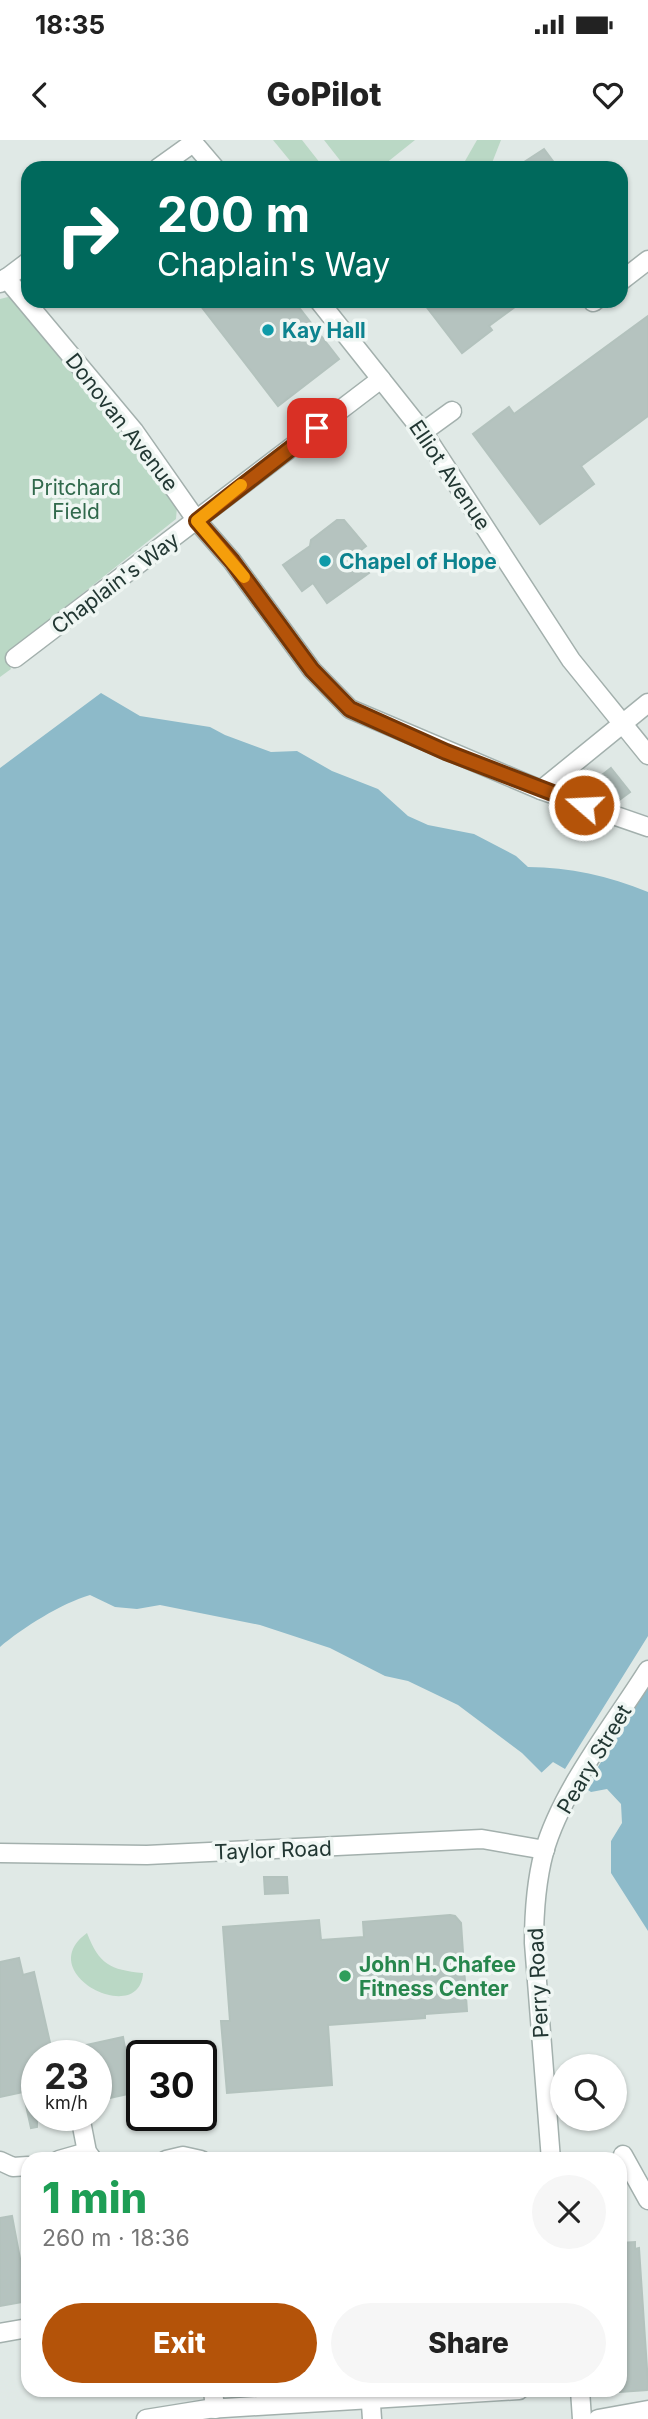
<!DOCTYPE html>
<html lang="en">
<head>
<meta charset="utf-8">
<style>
	body { margin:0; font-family:Inter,sans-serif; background:#f6f6f6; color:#222; height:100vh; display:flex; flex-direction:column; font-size:26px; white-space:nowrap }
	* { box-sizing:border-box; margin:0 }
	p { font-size:23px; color:#767676 }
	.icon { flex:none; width:38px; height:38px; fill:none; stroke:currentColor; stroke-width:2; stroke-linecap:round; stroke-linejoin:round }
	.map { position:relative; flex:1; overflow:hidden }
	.sheet { position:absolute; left:21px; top:2012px; width:606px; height:245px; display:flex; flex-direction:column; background:#fff; border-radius:21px; box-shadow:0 2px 5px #0004 }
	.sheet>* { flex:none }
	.top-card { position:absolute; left:21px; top:21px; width:607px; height:147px; border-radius:21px; box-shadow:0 2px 5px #0004; background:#00695c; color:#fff; overflow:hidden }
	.fabs { position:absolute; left:550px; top:1914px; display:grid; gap:14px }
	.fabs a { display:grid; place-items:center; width:77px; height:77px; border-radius:50%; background:#fff; box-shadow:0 2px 5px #0004; font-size:35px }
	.speed { position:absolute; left:21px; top:1900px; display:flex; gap:14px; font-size:35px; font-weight:700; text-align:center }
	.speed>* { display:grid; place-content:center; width:91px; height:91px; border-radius:50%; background:#fff; box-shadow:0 2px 5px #0004; line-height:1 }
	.speed small { font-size:18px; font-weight:400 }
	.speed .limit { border:4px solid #111; border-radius:10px; background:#fff; color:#111 }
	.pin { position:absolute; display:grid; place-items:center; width:60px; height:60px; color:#fff; margin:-30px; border-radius:14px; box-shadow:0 4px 10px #0006 }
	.me { position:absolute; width:77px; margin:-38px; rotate:289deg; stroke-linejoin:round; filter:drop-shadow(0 0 5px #0008) }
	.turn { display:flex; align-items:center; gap:24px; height:147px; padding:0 21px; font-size:32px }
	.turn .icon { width:91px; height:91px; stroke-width:2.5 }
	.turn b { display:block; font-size:49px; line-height:60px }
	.round { display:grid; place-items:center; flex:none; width:74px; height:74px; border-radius:37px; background:#f6f6f6 }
	.head { display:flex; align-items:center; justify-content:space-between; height:119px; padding:0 21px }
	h1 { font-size:42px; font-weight:800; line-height:52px; color:#1e9e55 }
	.action { display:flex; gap:14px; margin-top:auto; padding:14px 21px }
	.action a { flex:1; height:80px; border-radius:42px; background:#b45309; color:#fff; font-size:28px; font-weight:800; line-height:80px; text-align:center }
	.action a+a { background:#f6f6f6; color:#222 }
	.status { display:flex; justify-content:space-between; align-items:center; height:49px; padding:0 35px; background:#fff; direction:ltr }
	.status svg { height:19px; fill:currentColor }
	header { display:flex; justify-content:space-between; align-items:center; height:91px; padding:0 21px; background:#fff; font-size:32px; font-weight:800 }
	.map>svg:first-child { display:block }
	.green { fill:#bad8c5 }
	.water { fill:#8dbac9 }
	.pier { fill:#e0e9e6 }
	.building { fill:#b5c3bf; stroke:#b3c2bd; stroke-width:2 }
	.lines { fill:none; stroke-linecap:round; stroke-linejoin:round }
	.minor-casing { stroke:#a3b0ad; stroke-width:21 }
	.minor { stroke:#fff; stroke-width:18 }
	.route-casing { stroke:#753606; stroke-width:18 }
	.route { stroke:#b45309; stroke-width:12 }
	.slow { stroke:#f59e0b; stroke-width:12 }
	.culture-dot { fill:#0f9aa8; stroke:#eff6f3; stroke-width:2.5 }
	.leisure-dot { fill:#2e9e5b; stroke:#eff6f3; stroke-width:2.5 }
	.labels { text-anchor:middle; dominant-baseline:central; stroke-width:7; stroke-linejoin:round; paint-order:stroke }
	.culture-label { font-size:21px; font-weight:bold; fill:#0d838f; stroke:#eff6f3; text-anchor:start }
	.street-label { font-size:21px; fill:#223733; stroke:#eff6f3 }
	.park-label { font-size:21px; fill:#31694c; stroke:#eff6f3 }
	.leisure-label { font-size:21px; font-weight:bold; fill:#27864d; stroke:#eff6f3; text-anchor:start }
</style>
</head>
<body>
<div class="status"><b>18:35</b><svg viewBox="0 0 49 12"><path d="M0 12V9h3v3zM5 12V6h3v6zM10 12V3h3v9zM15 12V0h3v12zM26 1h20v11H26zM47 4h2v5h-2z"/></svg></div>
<header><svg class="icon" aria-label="back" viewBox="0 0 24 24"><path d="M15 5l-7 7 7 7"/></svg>GoPilot<svg class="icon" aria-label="heart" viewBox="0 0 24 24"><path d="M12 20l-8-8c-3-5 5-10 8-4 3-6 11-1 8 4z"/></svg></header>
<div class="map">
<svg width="648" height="2279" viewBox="0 0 648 2279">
	<rect width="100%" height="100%" fill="#e0e9e6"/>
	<g class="green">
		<path d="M 273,0 L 302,0 L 324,28 L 296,28 Z"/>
		<path d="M 324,0 L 415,0 L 380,28 L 346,28 Z"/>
		<path d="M 477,0 L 501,0 L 490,28 L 461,28 Z"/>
		<path d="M 8,157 L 22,163 L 177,367 L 176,379 L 5,515 L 11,529 L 0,537 L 0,159 Z"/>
		<path d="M 87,1793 C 99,1824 110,1830 143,1833 C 140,1888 31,1833 87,1793 Z"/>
	</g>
	<path class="water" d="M 101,553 L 140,576 L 210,587 L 225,595 L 271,612 L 297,611 L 332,631 L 378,649 L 408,676 L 428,685 L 474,694 L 516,716 L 528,727 C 570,727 608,736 648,752 L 648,1791 L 611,1733 L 611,1701 L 617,1665 L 610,1656 L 594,1657 L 557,1639 L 550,1641 L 522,1613 L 458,1565 L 408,1541 L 385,1536 L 330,1508 L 260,1485 L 160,1465 L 137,1469 L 115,1467 L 90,1455 C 62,1463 22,1488 0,1507 L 0,628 Z"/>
	<path class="pier" d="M 648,1496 L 648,1546 L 585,1648 L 591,1652 L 607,1649 L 621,1664 L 622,1683 L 611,1701 L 611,1733 L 608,1734 L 608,1701 L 612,1690 L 613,1666 L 608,1660 L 600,1659 L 586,1663 L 582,1656 L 580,1659 L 557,1642 L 548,1644 L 539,1635 L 553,1622 L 565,1629 Z"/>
	<g class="building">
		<path d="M 544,9 L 558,28 L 515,28 Z"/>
		<path d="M 197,161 L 294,161 L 339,219 L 278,266 Z"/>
		<path d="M 422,161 L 523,161 L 489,186 L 492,190 L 462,213 Z"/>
		<path d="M 648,176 L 648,276 L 581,326 L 594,344 L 540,384 L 473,294 L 509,267 L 514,274 Z"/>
		<path d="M 337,380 L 344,380 L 366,406 L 356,414 L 369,433 L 327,463 L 313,443 L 302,451 L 283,425 L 310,406 L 311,400 Z"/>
		<path d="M 611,628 L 630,652 L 615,663 L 597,639 Z"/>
		<path d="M 264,1737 L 287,1737 L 288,1753 L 265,1754 Z"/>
		<path d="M 450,1775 L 455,1776 L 461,1783 L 467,1871 L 425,1874 L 425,1878 L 328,1885 L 332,1945 L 227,1953 L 221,1881 L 230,1881 L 223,1787 L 319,1780 L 321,1800 L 364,1797 L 363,1782 Z"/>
		<path d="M 19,1818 L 23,1835 L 34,1832 L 53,1916 L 37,1916 L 37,1987 L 31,1988 L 23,1952 L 0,1957 L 0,1822 Z"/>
		<path d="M 123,1897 L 125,1908 L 142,1905 L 142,1951 L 96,1961 L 96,1916 L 60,1916 L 59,1911 Z"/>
		<path d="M 12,2076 L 28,2161 L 0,2166 L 0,2078 Z"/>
		<path d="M 635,2102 L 635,2109 L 639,2108 L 648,2244 L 647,2250 L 620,2252 L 620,2103 Z"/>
	</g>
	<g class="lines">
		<g class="minor-casing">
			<g id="minor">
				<path d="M 191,0 L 215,28"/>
				<path d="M 158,28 L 193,3"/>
				<path d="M 6,138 L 134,291 L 197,381 L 232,421 L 312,530 L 350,569 L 541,650 L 648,687"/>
				<path d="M 621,141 L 648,120"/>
				<path d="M 0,143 L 28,122"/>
				<path d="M 319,161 L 423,292 L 571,520 L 648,615"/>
				<path d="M 593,162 L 595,161"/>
				<path d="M 423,292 L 452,271"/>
				<path d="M 15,518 L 381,239"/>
				<path d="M 541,650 L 648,563"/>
				<path d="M 0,1713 L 147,1715 L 482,1699 L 545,1710"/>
				<path d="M 80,1976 L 87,2012 L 93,2020"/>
				<path d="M 623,2015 L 648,2060"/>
				<path d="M 59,2020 L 87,2012"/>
				<path d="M 166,2020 L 183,2016 L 201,2020"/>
				<path d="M 551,2020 L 534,1803 C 534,1772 536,1742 544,1712 C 561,1651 614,1584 648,1530"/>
				<path d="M 0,2021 L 13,2027 L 28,2026"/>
				<path d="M 0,2193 L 28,2188"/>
				<path d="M 213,2250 L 215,2269"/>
				<path d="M 370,2250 L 372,2279"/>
				<path d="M 580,2250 L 582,2279"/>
				<path d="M 146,2279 L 208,2269 L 519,2250"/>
				<path d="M 598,2279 L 648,2270"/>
			</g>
		</g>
		<use href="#minor" class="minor"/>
	</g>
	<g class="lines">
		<g class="route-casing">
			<path id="route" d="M 317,288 L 197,381 L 232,421 L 312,530 L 350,569 L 446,612 L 584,665"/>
		</g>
		<use href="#route" class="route"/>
		<path class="slow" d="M 241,345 L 197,381 L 244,437"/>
	</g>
	<g class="culture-dot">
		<circle cx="268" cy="190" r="7"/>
		<circle cx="325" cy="421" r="7"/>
	</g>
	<circle class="leisure-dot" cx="345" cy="1836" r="7"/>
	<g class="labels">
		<g class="culture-label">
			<text x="282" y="190">Kay Hall</text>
			<text x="339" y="421">Chapel of Hope</text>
		</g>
		<g class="street-label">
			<text transform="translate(122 282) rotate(52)">Donovan Avenue</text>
			<text transform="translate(450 335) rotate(56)">Elliot Avenue</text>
			<text transform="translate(115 443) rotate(-37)">Chaplain's Way</text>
			<text transform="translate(594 1619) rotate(-59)">Peary Street</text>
			<text transform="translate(273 1710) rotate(-2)">Taylor Road</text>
			<text transform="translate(538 1843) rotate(-93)">Perry Road</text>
		</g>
		<g class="park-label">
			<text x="76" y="347">Pritchard<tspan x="76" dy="24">Field</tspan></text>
		</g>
		<g class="leisure-label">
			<text x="359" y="1824">John H. Chafee<tspan x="359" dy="24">Fitness Center</tspan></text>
		</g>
	</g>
</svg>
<div class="fabs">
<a><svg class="icon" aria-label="search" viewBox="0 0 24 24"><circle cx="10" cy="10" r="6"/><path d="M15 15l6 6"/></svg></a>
</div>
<div class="speed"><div>23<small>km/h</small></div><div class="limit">30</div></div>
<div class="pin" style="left:317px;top:288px;background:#d93025"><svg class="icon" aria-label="arrive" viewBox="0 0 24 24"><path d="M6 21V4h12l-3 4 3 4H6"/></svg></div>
<svg class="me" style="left:584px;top:665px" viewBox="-20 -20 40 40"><circle r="17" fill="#b45309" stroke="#fff" stroke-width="3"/><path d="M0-11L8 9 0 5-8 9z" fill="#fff"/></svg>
<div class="top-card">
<div class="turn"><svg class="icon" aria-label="right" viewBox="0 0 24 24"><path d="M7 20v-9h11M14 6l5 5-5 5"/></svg><div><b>200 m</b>Chaplain's Way</div></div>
</div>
<section class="sheet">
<div class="head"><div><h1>1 min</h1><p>260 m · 18:36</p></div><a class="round"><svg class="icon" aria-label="close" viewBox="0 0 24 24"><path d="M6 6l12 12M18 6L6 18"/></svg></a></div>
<div class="action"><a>Exit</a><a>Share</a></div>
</section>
</div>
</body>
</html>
